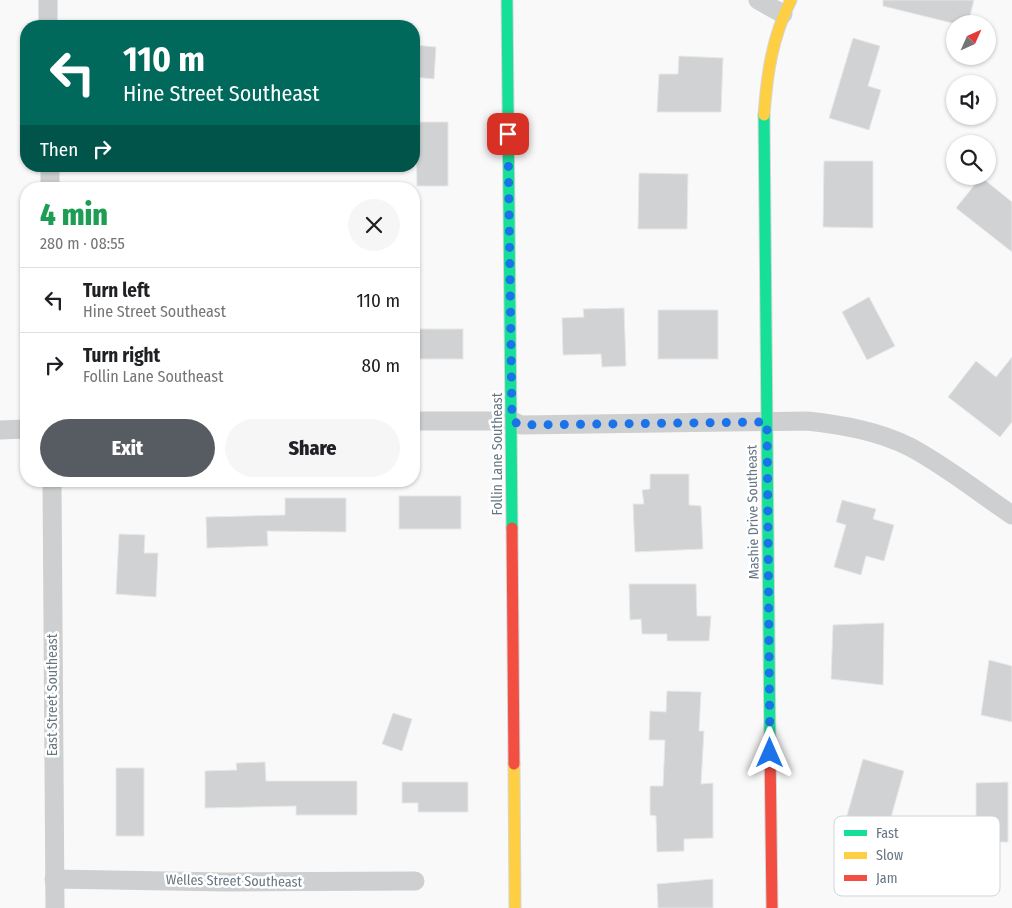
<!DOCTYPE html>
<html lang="en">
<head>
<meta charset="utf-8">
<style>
	body { margin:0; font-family:"Fira Sans Condensed",sans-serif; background:#f6f6f6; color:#202124; height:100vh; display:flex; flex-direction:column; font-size:19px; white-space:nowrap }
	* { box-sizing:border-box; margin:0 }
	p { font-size:16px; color:#757577 }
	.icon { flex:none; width:28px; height:28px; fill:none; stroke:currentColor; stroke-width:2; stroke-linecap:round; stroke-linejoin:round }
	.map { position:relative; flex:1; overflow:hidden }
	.sheet { position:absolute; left:20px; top:182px; width:400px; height:305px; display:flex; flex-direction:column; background:#fff; border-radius:20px; box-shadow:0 1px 4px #0004 }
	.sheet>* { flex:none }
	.guide { position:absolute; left:20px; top:20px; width:400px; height:152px; border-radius:20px; box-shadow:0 1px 4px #0004; background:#00695c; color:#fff; overflow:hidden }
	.needle { width:32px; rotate:45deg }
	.tools { position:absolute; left:946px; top:15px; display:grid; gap:10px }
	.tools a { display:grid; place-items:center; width:50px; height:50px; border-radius:50%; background:#fff; box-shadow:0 1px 4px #0004; font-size:25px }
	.pin { position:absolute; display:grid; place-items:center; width:42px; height:42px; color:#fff; margin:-21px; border-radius:10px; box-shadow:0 2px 8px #0006 }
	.me { position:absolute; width:55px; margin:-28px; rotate:0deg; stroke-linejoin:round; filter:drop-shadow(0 0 4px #0008) }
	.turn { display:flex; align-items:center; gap:18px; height:105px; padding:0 20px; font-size:22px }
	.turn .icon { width:65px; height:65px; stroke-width:2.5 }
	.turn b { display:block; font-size:35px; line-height:42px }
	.then { display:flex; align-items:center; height:48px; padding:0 20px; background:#0003; gap:10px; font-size:19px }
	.round { display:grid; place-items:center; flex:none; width:52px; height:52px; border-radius:26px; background:#f6f6f6 }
	.headline { display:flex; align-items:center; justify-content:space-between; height:85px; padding:0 20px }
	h1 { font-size:30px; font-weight:800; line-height:38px; color:#1e9e55 }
	.button { display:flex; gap:10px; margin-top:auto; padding:10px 20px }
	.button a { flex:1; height:58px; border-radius:30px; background:#565c61; color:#fff; font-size:20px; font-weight:800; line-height:58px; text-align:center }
	.button a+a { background:#f6f6f6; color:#202124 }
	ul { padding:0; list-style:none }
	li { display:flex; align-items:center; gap:15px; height:65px; padding:0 20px; border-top:1px solid #e0e0e0 }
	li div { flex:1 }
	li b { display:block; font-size:19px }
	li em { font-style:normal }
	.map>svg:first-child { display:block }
	.building { fill:#d0d2d3; stroke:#e8e8e8 }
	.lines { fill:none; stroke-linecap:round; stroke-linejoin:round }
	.fast-casing { stroke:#d5d6d7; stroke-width:13 }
	.slow-casing { stroke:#d5d6d7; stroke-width:13 }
	.jam-casing { stroke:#d5d6d7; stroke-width:13 }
	.street { stroke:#cecfd0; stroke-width:19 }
	.fast { stroke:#16e098; stroke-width:11 }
	.slow { stroke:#ffcf43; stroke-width:11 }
	.jam { stroke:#f24e42; stroke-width:11 }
	.route { stroke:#1a73e8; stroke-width:9; stroke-dasharray:0 16.2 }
	.labels { text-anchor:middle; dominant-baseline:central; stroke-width:5; stroke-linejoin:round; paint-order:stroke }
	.street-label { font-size:14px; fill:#657683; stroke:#fff }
	.key { fill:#fff; stroke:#d1d6da; stroke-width:1 }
	.key-label { font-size:14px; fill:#657683 }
</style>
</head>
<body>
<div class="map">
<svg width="1012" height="908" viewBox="0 0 1012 908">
	<rect width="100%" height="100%" fill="#f9f9f9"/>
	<g class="building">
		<path d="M 883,0 L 974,0 L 968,24 L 956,24 L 883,6 Z"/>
		<path d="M 853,38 L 880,46 L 868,86 L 881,90 L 869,130 L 829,118 Z"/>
		<path d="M 414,45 L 436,47 L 434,79 L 414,77 Z"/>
		<path d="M 679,56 L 723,58 L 721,112 L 657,112 L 659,74 L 678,74 Z"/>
		<path d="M 416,122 L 448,122 L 448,186 L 417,186 Z"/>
		<path d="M 824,161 L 873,161 L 873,228 L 823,227 Z"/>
		<path d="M 639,173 L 688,174 L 687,229 L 638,229 Z"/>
		<path d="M 981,177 L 1012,202 L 1012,252 L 956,208 Z"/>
		<path d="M 869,297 L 895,346 L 867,360 L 842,312 Z"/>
		<path d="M 624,308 L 626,366 L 602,367 L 601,354 L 563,355 L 562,318 L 584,317 L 583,309 Z"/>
		<rect x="658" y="310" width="60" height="49"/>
		<rect x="414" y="329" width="49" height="30"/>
		<path d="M 1012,357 L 1012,422 L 1000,437 L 948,397 L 976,361 L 996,377 Z"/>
		<path d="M 650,474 L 689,474 L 689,505 L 701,506 L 703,549 L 635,552 L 633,504 L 644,504 L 642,490 L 650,489 Z"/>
		<rect x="399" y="496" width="62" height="33"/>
		<path d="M 285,498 L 346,498 L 346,532 L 267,531 L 268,546 L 207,548 L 206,517 L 285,515 Z"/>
		<path d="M 842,500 L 876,509 L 873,519 L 894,525 L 884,561 L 866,556 L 861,575 L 834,567 L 846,525 L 836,522 Z"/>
		<path d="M 119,534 L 145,535 L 144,553 L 158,553 L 156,597 L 116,594 Z"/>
		<path d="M 629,584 L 696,584 L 697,616 L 711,616 L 709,641 L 667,641 L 667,634 L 642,634 L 641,619 L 630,620 Z"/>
		<path d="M 884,623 L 883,685 L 831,679 L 833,625 Z"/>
		<path d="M 989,660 L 1012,666 L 1012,722 L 981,715 Z"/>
		<path d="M 667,691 L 701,692 L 699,731 L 704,731 L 701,784 L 713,783 L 713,838 L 684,839 L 684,851 L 657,852 L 656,816 L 650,815 L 650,786 L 663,786 L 665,740 L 649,740 L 650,711 L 666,712 Z"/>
		<path d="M 393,713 L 412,719 L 402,751 L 382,744 Z"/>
		<path d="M 863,759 L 904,771 L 890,821 L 879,818 L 875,835 L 844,826 Z"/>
		<path d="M 265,762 L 266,781 L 357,781 L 357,815 L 296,815 L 296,806 L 205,808 L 205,771 L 237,770 L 236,763 Z"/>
		<rect x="116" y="768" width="28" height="68"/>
		<path d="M 402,782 L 468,782 L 468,812 L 418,812 L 418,803 L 402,803 Z"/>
		<path d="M 1008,782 L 1008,842 L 976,842 L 976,783 Z"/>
		<path d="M 713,879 L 713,908 L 658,908 L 657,884 Z"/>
	</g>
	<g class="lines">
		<g class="fast-casing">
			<g id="fast">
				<path d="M 507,0 L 512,528"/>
				<path d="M 764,115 L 770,747"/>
			</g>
		</g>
		<g class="slow-casing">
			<g id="slow">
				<path d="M 764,115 C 767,74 772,37 791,0"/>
				<path d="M 514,764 L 515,908"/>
			</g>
		</g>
		<g class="jam-casing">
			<g id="jam">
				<path d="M 512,528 L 514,764"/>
				<path d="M 770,747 L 772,908"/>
			</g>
		</g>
		<g class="street">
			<path d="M 48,0 L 48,26"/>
			<path d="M 758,0 L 783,14"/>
			<path d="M 50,166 L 50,189"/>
			<path d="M 414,421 L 512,421 L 521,425 L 807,421 C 843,425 878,431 910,447 C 946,466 979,493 1012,515"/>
			<path d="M 0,430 L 26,429"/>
			<path d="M 52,481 L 55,908"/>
			<path d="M 54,879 L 226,882 L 415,881"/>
		</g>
		<use href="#fast" class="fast"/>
		<use href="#slow" class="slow"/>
		<use href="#jam" class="jam"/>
	</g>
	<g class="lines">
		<path class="route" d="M 508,134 L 512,421 L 521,425 L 767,422 L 770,753"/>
	</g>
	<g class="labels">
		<g class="street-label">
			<text transform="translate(497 454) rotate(-90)">Follin Lane Southeast</text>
			<text transform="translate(753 512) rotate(-91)">Mashie Drive Southeast</text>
			<text transform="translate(52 695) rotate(-90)">East Street Southeast</text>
			<text transform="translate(234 881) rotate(1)">Welles Street Southeast</text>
		</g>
	</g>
	<rect x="834" y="816" width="166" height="80" rx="8" class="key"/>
	<rect x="844" y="830" width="23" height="6" fill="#16e098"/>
	<rect x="844" y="852" width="23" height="7" fill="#ffcf43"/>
	<rect x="844" y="875" width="23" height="6" fill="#f24e42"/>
	<g class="key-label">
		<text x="876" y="838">Fast</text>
		<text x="876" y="860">Slow</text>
		<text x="876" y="883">Jam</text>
	</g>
</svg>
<div class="tools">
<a><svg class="needle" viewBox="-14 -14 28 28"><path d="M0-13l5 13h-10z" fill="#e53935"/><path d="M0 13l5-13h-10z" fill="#757577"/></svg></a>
<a><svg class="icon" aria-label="sound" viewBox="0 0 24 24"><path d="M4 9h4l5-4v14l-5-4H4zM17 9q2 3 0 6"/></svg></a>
<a><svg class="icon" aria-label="search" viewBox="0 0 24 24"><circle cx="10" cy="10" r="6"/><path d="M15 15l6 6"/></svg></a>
</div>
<div class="pin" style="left:508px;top:134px;background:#d93025"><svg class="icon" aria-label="arrive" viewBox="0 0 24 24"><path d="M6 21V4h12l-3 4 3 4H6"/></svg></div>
<svg class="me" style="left:770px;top:753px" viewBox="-20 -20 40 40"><path d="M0-17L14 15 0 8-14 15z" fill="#1a73e8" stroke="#fff" stroke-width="4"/></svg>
<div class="guide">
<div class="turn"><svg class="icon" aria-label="left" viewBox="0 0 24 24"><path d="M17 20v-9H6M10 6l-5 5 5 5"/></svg><div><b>110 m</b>Hine Street Southeast</div></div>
<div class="then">Then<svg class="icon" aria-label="right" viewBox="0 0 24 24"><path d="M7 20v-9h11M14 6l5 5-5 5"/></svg></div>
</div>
<section class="sheet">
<div class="headline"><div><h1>4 min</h1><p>280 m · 08:55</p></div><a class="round"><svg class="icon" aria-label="close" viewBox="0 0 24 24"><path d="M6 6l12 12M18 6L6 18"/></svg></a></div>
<ul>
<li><svg class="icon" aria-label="left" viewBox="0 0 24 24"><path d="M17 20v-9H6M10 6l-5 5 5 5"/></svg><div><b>Turn left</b><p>Hine Street Southeast</p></div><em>110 m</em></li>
<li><svg class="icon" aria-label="right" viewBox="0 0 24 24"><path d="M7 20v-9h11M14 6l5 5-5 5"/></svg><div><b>Turn right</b><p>Follin Lane Southeast</p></div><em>80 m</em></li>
</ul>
<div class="button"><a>Exit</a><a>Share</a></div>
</section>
</div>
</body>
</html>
